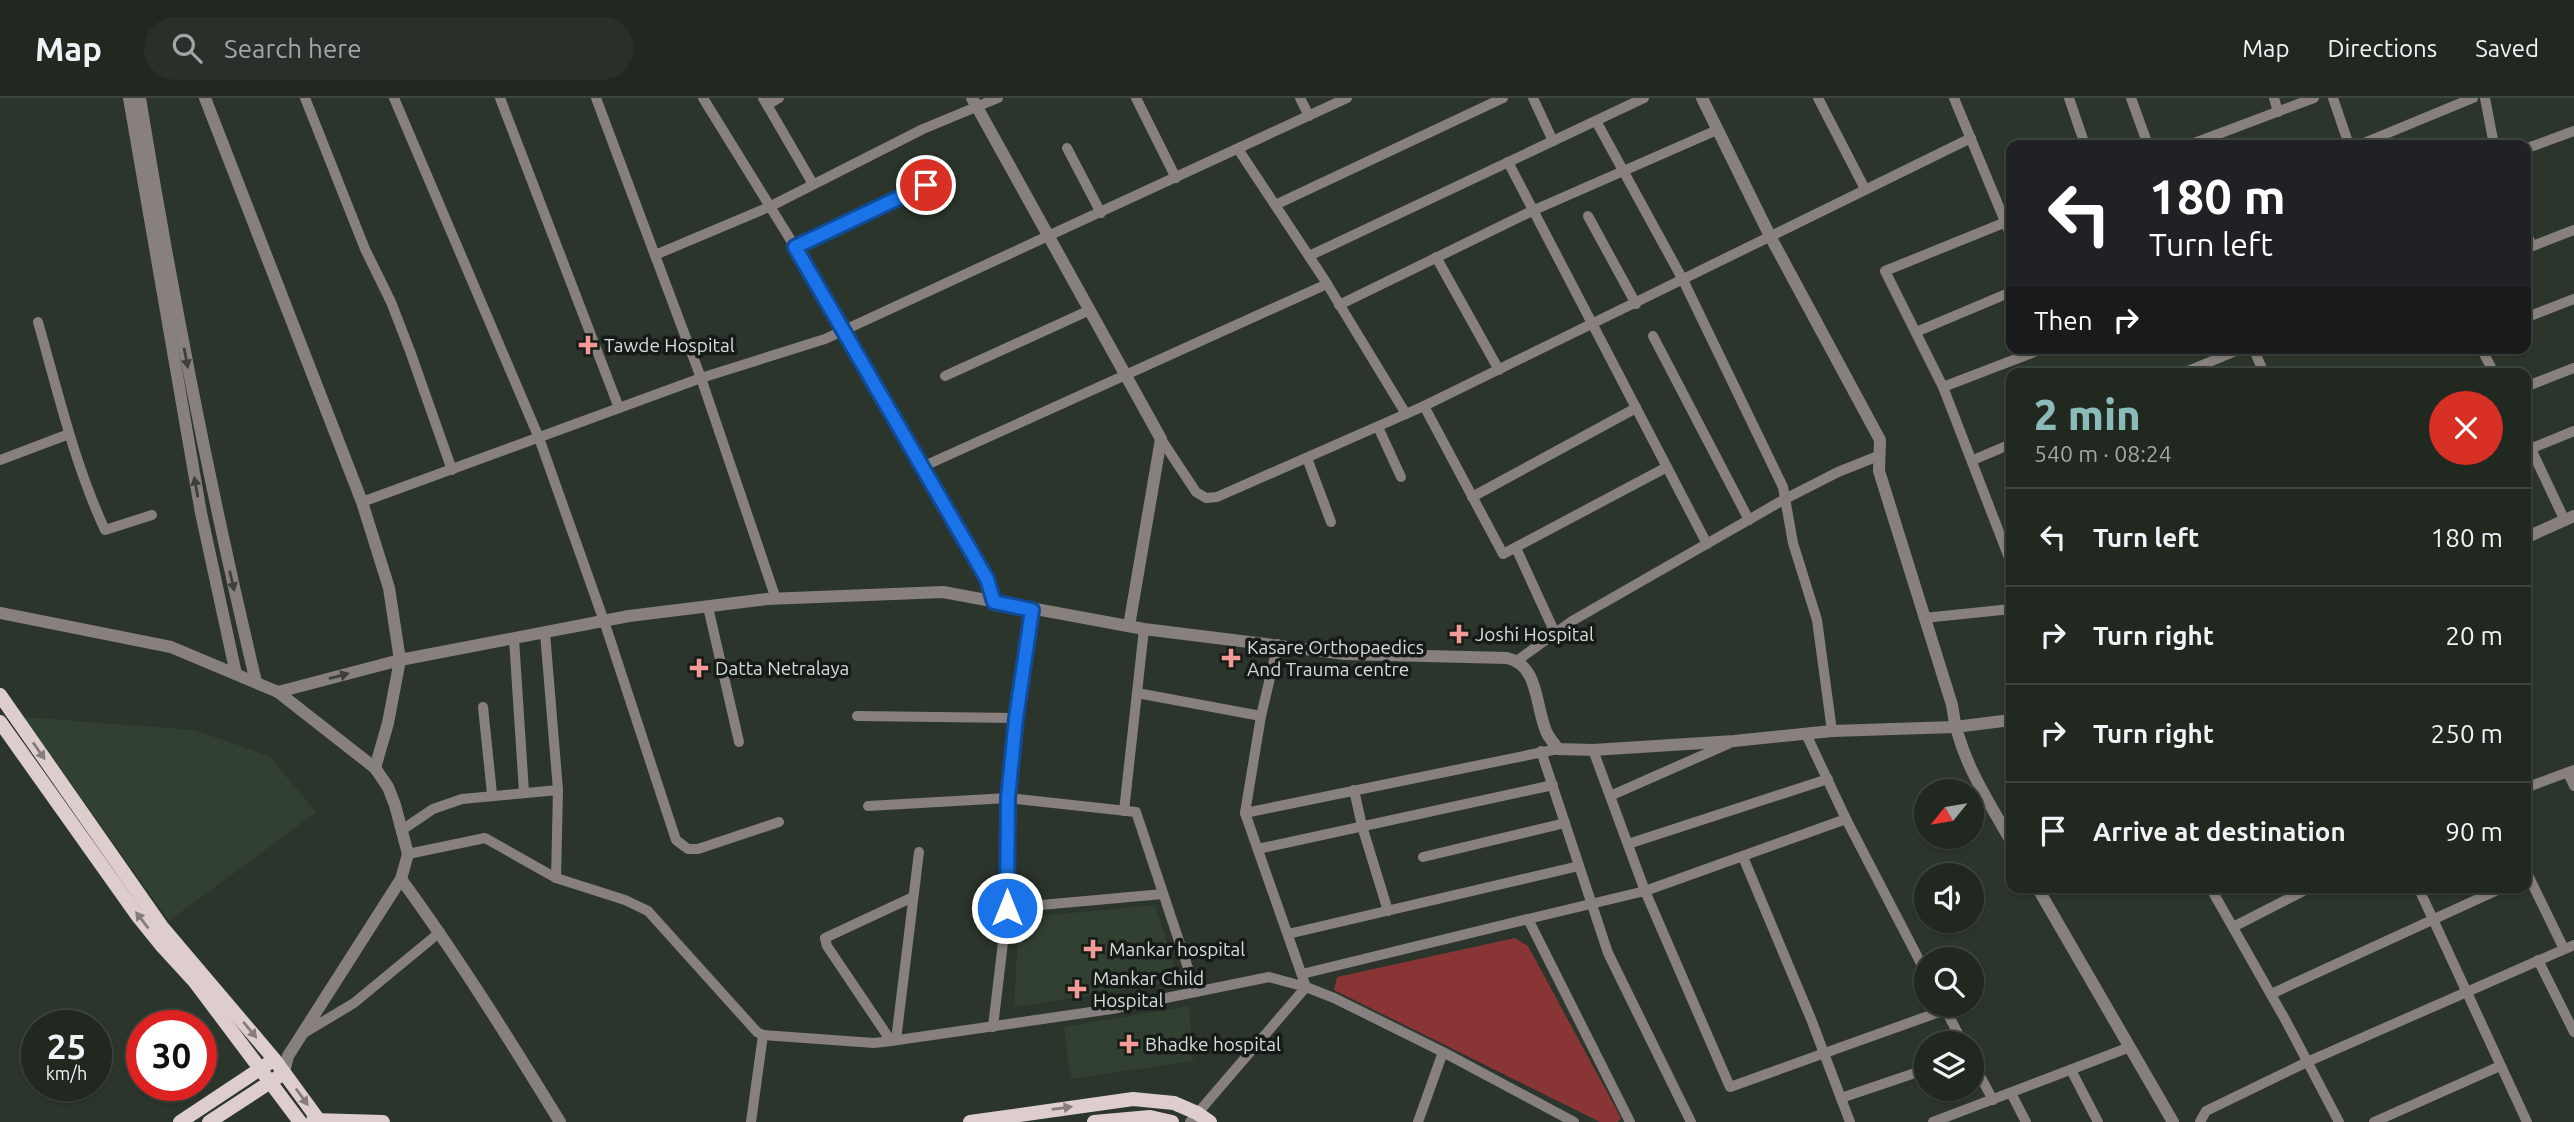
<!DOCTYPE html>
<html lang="en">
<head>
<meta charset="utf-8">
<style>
	body { margin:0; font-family:Ubuntu,sans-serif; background:#293029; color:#f1f3f6; height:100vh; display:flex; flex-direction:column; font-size:26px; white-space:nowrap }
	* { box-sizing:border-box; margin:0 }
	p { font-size:23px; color:#a2a6a5 }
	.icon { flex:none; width:38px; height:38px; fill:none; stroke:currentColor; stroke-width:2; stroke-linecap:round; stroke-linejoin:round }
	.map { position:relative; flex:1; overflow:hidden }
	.drawer { position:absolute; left:2006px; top:270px; width:525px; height:525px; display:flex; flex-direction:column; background:#212820; border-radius:14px; box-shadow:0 2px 5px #0004,0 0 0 2px #3e443e }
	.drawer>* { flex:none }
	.hud { position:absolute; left:2006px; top:42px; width:525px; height:214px; border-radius:14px; box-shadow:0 2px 5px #0004,0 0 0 2px #3e443e; background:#202124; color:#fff; overflow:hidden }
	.needle { width:46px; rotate:240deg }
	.controls { position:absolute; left:1914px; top:681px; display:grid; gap:14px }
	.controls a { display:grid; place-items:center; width:70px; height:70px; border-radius:50%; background:#212820; box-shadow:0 2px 5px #0004,0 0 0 2px #3e443e; font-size:35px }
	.speed { position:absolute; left:21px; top:912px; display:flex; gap:14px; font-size:35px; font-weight:700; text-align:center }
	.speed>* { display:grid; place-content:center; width:91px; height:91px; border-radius:50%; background:#212820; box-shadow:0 2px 5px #0004,0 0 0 2px #3e443e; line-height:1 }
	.speed small { font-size:18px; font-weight:400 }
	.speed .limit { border:10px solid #d22; background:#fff; color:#111 }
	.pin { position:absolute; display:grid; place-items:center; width:60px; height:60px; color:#fff; margin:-30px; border:4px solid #fff; border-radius:50%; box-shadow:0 2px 7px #0007 }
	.me { position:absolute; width:77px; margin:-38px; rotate:0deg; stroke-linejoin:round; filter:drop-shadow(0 0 5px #0008) }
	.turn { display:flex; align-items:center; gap:24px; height:147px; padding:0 28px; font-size:32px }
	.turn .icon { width:91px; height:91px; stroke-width:2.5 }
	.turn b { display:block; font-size:49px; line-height:60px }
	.then { display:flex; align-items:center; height:66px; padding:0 28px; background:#0003; gap:14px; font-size:26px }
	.round { display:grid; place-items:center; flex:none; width:74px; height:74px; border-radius:37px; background:#293029 }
	.headline { display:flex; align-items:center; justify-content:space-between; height:119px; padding:0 28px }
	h1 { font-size:42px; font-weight:800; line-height:52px; color:#8bbbb9 }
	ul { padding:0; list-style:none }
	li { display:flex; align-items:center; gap:21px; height:98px; padding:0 28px; border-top:2px solid #3e443e }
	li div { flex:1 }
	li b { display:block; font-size:26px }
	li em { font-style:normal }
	header { display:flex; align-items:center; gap:42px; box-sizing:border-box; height:98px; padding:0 35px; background:#212820; border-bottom:2px solid #3e443e }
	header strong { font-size:33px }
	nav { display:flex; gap:38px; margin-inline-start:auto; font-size:24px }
	.search { width:490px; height:63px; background:#293029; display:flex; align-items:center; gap:18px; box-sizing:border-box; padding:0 24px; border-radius:38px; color:#a2a6a5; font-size:26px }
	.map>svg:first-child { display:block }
	.built { fill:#324032 }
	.green { fill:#893535 }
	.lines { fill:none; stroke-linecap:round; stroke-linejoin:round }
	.minor { stroke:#87807f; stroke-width:10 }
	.tertiary { stroke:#87807f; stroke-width:12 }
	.primary { stroke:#ddcecd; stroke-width:14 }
	.oneway { fill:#3e3e3b }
	.oneway2 { fill:#847d7b }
	.route-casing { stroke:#114b97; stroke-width:18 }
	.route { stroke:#1a73e8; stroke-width:12 }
	.poi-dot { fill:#f59b97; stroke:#171b17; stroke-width:2.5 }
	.labels { text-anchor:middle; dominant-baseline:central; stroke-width:7; stroke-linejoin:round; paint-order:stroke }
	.poi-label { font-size:19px; fill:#d6dcd6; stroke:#171b17; text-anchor:start }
</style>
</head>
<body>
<header>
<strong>Map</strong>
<div class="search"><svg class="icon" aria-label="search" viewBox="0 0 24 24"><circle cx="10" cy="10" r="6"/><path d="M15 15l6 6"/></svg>Search here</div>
<nav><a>Map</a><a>Directions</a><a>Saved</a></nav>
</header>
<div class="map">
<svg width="2574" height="1024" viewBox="0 0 2574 1024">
	<rect width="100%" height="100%" fill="#2c352b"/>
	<g class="built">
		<path d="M 24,619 L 194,632 L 269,658 L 316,714 L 169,823 Z"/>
		<path d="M 1155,807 L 1179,883 L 1014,909 L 1019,820 Z"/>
		<path d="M 1189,908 L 1193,963 L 1071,981 L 1064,929 Z"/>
	</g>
	<path class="green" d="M 1515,840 L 1528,848 L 1621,1020 L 1618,1024 L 1600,1024 L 1334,892 L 1337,879 Z"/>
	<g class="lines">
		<g class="minor">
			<path d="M 305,0 L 365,151 L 391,204 L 410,253 L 452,372"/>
			<path d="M 394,0 L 539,340 L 604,523 L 676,742 L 688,751 L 698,751 L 779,724"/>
			<path d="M 500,0 L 619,310"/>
			<path d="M 596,0 L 701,280 L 776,501"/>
			<path d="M 703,0 L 795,149 L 987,481 L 994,504"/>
			<path d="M 763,0 L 813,86"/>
			<path d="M 1136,0 L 1176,80"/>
			<path d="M 1300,0 L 1309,18"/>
			<path d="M 1533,0 L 1553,43"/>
			<path d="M 1818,0 L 1865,91"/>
			<path d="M 1954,0 L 2011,138"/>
			<path d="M 2069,0 L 2085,47"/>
			<path d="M 2131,0 L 2148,47"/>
			<path d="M 2274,0 L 2278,14"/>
			<path d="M 2333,0 L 2349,47"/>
			<path d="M 2485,0 L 2494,47"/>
			<path d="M 767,7 L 779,0"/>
			<path d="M 1596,23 L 1683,182 L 1783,389 L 1793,445 L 1817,522 L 1832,633"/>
			<path d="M 2189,47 L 2314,0"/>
			<path d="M 2359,47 L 2473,0"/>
			<path d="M 1067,50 L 1101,115"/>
			<path d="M 1238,51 L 1324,181 L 1406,316"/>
			<path d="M 2525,51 L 2574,33"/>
			<path d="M 1508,64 L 1707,446"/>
			<path d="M 1275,107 L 1503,0"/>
			<path d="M 1588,118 L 1636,206"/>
			<path d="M 2011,122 L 1885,173 L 1943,289 L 2011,465"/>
			<path d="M 2525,132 L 2532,148"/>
			<path d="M 795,149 L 948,76"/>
			<path d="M 2525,151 L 2574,132"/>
			<path d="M 655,157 L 769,109 L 923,31 L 998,0"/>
			<path d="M 1309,158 L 1644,0"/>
			<path d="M 1436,159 L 1499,272"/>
			<path d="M 1339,207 L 1532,113 L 1717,32"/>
			<path d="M 2525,220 L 2574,201"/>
			<path d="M 38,224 C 58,294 74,365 105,432 L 152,417"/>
			<path d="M 1916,234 L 2011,194"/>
			<path d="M 1653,238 L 1749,422"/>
			<path d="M 2253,250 L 2264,275"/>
			<path d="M 2481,250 L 2494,275"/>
			<path d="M 2183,275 L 2243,250"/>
			<path d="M 945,278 L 1090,212"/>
			<path d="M 1943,289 L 2045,250"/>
			<path d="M 2525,289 L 2574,270"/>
			<path d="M 1424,308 L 1503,456 L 1667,369"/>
			<path d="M 1378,329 L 1401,379"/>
			<path d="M 2525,338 L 2565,423"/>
			<path d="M 1161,341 L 1196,394 L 1206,400 L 1217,399 L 1424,308 L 1971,40"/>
			<path d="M 2525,353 L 2574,333"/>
			<path d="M 1307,360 L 1331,424"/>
			<path d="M 0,362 L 69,336"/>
			<path d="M 1973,362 L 2011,346"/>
			<path d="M 922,369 L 1327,186"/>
			<path d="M 1472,399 L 1636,310"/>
			<path d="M 362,404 L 701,280 L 825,241 L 1347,0"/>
			<path d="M 1516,450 L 1555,535"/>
			<path d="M 708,509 L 739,644"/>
			<path d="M 1924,520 L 2011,511"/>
			<path d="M 545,535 L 558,692 L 556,780"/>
			<path d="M 514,541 L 524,694"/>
			<path d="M 1518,562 L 1572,523 L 1785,401 L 1838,374 L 1878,358"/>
			<path d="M 1137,595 L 1261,618"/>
			<path d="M 483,609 L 492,696"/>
			<path d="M 857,618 L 1016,620"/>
			<path d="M 1806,636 L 1846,721 L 1927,877"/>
			<path d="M 1593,652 L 1645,793 L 1730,989 L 1945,912"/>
			<path d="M 1541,653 L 1608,855 L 1691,1024"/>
			<path d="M 2568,675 L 2574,688"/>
			<path d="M 2525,690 L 2574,672"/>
			<path d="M 1354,692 L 1362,728 L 1388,813"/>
			<path d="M 1610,698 L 1728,646"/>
			<path d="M 868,708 L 1008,700 L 1016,620 L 1032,511"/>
			<path d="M 1124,713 L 1144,531"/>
			<path d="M 1245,715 L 1558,651"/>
			<path d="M 402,732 L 433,711 L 462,701 L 558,692"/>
			<path d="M 1628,746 L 1828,681"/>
			<path d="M 1258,751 L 1553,687"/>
			<path d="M 408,756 L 485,740 L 556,780 L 625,802 L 648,813 L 757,934 L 763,937 L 874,945 L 891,943 L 1112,911 L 1269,879 L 1306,889 L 1334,900 L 1443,954 L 1574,1024"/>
			<path d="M 1423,759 L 1565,725"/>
			<path d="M 1743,759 L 1811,921 L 1850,1024"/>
			<path d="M 2525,771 L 2564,851"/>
			<path d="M 2210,789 L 2286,923 L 2339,1024"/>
			<path d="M 2418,789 L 2527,1024"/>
			<path d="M 1007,810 L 1163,796"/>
			<path d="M 2233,829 L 2311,789"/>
			<path d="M 1288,836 L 1579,768"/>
			<path d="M 2538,862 L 2574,934"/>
			<path d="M 1302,876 L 1528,821"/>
			<path d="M 2271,896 L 2504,789"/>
			<path d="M 1943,907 L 1963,945"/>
			<path d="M 993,929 L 1007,810 L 1008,700 L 1136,714 L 1196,894"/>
			<path d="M 304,935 L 354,905 L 440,834"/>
			<path d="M 896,942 L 919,754"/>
			<path d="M 891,943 L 827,848 L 825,840 L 913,799"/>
			<path d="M 1972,963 L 1993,1002"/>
			<path d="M 2071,972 L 2098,1024"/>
			<path d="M 2011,995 L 2026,1024"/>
			<path d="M 1841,1000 L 1927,971"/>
			<path d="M 751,1024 L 763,937"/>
			<path d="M 1190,1024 L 1306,889 L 1245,715 L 1261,618 L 1278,546"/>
			<path d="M 1418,1024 L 1443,954"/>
			<path d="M 1630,1024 L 1528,821 L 1645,793 L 1846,721"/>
			<path d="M 1933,1024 L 2130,949"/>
			<path d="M 2200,1024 L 2206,1013 L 2307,964 L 2574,847"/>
			<path d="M 2374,1024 L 2500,968"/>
		</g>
		<g class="tertiary">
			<path d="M 129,0 L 201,415 L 236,576"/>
			<path d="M 140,0 C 172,196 210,391 256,584"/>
			<path d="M 205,0 L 362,404 L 389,490 L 400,562 L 388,625 L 375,670"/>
			<path d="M 972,0 L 1161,341 L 1129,528"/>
			<path d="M 1702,0 L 1770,138 L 1880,342 L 1879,373 L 1952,607 C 1958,658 1986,699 2011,743"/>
			<path d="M 2525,440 L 2574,418"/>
			<path d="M 0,515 L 171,549 L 278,594 L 375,670 L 388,689 L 395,707 L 408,756 L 401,781 L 288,958 L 284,974"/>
			<path d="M 278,594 L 400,562 L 629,518 L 767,501 L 943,494 L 1144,531 L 1345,556 L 1507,560 C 1539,567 1535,607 1546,633 C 1548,639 1554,645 1558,651 L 1593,652 L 1734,643 L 1832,633 L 1955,629 L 2011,622"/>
			<path d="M 401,781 C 458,859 509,941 560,1024"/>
			<path d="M 2037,789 L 2173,1024"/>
		</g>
		<g class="primary">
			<path d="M 0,597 L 162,829 L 274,961 L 320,1024"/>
			<path d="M 0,624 L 137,817 L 162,848 L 195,884 L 300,1024"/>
			<path d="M 313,1022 L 383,1024"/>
			<path d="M 180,1024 L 269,965"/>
			<path d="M 209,1024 L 278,979"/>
			<path d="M 970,1024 L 1133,1001 L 1174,1005 L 1197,1015 L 1210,1024"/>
			<path d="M 1094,1024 L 1150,1019 L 1172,1024"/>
		</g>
	</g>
	<defs><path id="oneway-solid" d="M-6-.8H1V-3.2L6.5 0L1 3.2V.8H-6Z" transform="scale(1.75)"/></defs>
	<g class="oneway">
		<use href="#oneway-solid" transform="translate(186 260) rotate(79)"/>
		<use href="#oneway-solid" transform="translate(196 389) rotate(-100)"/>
		<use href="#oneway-solid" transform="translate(232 483) rotate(77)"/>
		<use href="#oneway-solid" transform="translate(339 578) rotate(-15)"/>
	</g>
	<g class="oneway2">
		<use href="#oneway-solid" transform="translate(39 653) rotate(55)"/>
		<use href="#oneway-solid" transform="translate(142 822) rotate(-128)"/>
		<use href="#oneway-solid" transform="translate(250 932) rotate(50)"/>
		<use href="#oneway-solid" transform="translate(302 999) rotate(54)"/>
		<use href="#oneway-solid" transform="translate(1062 1010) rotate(-7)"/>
	</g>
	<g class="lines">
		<g class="route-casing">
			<path id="route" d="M 926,87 L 795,149 L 987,481 L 994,504 L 1032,512 L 1016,620 L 1008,700 L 1007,810"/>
		</g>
		<use href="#route" class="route"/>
	</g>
	<g class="poi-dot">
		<path d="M584.5 236.5h7v7h7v7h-7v7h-7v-7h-7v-7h7z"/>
		<path d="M1455.5 525.5h7v7h7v7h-7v7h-7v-7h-7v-7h7z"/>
		<path d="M1227.5 549.5h7v7h7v7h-7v7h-7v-7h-7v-7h7z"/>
		<path d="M695.5 559.5h7v7h7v7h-7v7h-7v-7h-7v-7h7z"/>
		<path d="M1089.5 840.5h7v7h7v7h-7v7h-7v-7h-7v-7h7z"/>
		<path d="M1073.5 880.5h7v7h7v7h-7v7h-7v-7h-7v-7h7z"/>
		<path d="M1125.5 935.5h7v7h7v7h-7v7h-7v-7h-7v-7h7z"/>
	</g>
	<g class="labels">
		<g class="poi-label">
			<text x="604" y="247">Tawde Hospital</text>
			<text x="1475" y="536">Joshi Hospital</text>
			<text x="1247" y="549">Kasare Orthopaedics<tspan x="1247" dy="22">And Trauma centre</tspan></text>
			<text x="715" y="570">Datta Netralaya</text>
			<text x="1109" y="851">Mankar hospital</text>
			<text x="1093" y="880">Mankar Child<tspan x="1093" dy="22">Hospital</tspan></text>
			<text x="1145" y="946">Bhadke hospital</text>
		</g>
	</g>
</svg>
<div class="controls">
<a><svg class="needle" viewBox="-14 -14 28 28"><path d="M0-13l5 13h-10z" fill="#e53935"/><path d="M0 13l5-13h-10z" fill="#a2a6a5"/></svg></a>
<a><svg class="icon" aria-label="sound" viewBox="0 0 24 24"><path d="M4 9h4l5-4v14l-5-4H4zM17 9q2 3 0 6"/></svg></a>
<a><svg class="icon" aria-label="search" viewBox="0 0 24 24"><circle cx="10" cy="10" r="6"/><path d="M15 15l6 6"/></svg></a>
<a><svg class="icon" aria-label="layers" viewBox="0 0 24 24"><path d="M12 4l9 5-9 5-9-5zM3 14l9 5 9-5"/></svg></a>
</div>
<div class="speed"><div>25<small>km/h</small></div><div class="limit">30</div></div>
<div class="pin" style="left:926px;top:87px;background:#d93025"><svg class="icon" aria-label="arrive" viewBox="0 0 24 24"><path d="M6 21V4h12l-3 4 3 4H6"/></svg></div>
<svg class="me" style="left:1007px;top:810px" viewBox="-20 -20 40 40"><circle r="17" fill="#1a73e8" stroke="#fff" stroke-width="3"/><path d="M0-11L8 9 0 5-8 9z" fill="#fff"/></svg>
<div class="hud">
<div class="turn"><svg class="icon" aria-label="left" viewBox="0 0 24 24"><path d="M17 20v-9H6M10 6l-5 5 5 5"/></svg><div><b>180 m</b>Turn left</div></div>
<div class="then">Then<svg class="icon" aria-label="right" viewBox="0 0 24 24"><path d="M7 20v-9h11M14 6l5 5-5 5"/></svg></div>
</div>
<section class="drawer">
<div class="headline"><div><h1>2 min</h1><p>540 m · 08:24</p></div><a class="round" style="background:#d93025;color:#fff"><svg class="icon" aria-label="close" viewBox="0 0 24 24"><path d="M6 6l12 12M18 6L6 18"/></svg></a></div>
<ul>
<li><svg class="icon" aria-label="left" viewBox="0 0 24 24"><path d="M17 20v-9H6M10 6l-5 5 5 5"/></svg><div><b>Turn left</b></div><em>180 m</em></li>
<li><svg class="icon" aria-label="right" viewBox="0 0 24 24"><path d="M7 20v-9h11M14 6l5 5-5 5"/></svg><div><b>Turn right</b></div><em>20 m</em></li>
<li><svg class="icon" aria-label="right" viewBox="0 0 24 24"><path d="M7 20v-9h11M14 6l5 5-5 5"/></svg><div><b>Turn right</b></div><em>250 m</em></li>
<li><svg class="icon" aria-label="arrive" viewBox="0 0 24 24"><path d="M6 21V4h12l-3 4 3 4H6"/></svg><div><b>Arrive at destination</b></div><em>90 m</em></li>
</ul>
</section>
</div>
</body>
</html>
